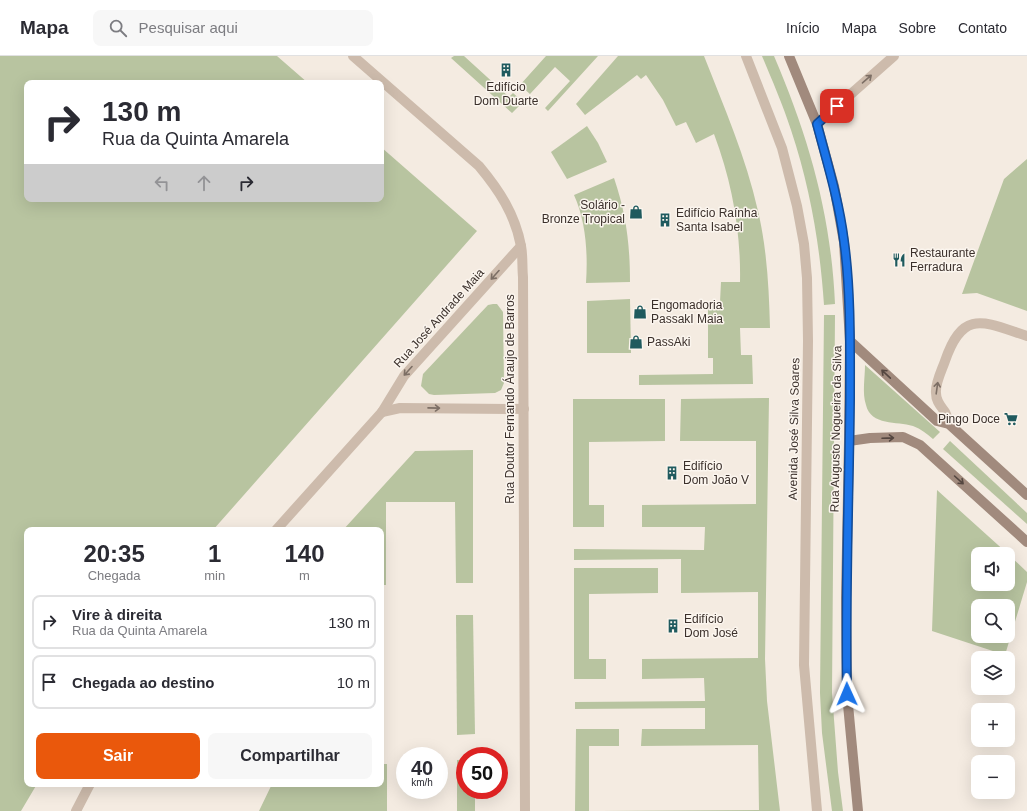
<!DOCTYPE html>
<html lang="pt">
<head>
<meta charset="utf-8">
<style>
	body { margin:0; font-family:Arial,sans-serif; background:#f7f7f7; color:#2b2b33; height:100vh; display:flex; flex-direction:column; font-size:15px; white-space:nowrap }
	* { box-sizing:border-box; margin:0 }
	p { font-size:13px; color:#7c7c81 }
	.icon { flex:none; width:22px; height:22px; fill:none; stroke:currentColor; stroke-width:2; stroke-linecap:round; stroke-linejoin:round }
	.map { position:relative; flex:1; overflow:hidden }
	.sheet { position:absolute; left:24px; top:471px; width:360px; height:260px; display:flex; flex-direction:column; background:#fff; border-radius:8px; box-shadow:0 4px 16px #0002 }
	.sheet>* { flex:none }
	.guide { position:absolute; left:24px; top:24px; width:360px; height:122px; border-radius:8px; box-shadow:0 4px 16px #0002; background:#fff; color:#2b2b33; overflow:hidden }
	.buttons { position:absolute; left:971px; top:491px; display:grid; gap:8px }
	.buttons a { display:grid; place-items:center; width:44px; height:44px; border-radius:8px; background:#fff; box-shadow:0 4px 16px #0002; font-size:20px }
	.speed { position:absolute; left:396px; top:691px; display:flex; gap:8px; font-size:20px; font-weight:700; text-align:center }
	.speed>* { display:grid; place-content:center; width:52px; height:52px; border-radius:50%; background:#fff; box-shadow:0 4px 16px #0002; line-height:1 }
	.speed small { font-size:10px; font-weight:400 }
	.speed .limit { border:6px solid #d22; background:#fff; color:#111 }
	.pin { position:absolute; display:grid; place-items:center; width:34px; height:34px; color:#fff; margin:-17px; border-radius:8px; box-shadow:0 2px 6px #0006 }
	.me { position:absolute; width:44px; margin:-22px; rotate:359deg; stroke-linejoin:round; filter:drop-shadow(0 0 3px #0008) }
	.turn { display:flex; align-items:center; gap:14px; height:84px; padding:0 12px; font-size:18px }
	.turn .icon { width:52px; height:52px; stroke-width:2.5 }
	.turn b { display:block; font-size:28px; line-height:34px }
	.lanes { display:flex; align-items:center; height:38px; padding:0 12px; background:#0003; justify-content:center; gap:20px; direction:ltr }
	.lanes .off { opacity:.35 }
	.eta { display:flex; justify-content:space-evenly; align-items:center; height:68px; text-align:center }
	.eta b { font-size:24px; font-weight:800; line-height:28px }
	.button { display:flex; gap:8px; margin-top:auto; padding:8px 12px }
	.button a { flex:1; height:46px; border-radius:8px; background:#ea580c; color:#fff; font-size:16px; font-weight:800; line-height:46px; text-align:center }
	.button a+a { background:#f7f7f7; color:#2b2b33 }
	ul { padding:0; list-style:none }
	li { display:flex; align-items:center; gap:12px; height:54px; margin:0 8px 6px; padding:0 4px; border:2px solid #e1e1e2; border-radius:8px }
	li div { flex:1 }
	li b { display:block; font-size:15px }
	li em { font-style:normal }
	header { display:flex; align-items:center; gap:24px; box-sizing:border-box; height:56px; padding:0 20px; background:#fff; border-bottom:1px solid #e1e1e2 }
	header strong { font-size:19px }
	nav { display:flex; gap:22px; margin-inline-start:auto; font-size:14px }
	.search { width:280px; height:36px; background:#f7f7f7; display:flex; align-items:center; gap:10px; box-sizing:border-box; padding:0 14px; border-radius:8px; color:#7c7c81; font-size:15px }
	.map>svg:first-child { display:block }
	.green { fill:#b8c4a0; fill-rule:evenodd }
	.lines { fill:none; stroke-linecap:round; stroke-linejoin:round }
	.street { stroke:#cdbbac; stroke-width:10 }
	.secondary { stroke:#a18a7d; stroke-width:10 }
	.oneway { stroke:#7d6f65 }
	.oneway2 { stroke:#544640 }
	.route-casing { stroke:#114b97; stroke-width:10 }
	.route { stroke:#1a73e8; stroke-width:7 }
	.labels { text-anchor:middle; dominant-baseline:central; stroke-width:3; stroke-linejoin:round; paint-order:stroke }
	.poi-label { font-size:12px; fill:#3b302b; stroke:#fbf5ee; text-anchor:start }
	.street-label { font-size:12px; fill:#3b302b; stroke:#fbf5ee }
</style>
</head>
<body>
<header>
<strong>Mapa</strong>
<div class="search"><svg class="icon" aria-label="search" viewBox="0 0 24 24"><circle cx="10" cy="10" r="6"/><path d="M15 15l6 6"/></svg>Pesquisar aqui</div>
<nav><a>Início</a><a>Mapa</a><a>Sobre</a><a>Contato</a></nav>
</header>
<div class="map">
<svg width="1027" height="755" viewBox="0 0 1027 755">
	<rect width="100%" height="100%" fill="#f4ebe1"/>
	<g class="green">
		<path d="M 0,0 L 277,0 L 308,27 L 27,27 L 27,143 L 381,143 L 381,91 L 477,175 L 213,474 L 27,474 L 27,728 L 37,728 L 21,755 L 0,755 Z"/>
		<path d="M 454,0 L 464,0 L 509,41 L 513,37 L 523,46 L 512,57 L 451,2 Z"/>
		<path d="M 546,0 L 598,0 L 548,55 L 545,52 L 570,25 L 555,11 L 530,38 L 520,29 Z"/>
		<path d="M 618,0 L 704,0 C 724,51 746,101 758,155 C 767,193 769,233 770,272 L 740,272 L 741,299 L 752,299 L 753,328 L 639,329 L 639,319 L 713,318 L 713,302 L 708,302 L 708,247 L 720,246 L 721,226 L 740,226 C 741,175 732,126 714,78 L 696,87 L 686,66 L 676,70 L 663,44 L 646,19 L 641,23 L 637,19 L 585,59 L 576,48 Z"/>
		<path d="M 762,0 L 774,0 C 809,82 831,158 835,248 L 824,249 C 820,189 810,131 791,74 C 783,49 772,24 762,0 Z"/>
		<path d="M 587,70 L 598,87 L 607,106 L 567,123 L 551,96 Z"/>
		<path d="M 1027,103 L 1027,255 L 977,237 L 962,238 L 1004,123 Z"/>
		<path d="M 614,122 C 626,157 630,188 630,226 L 586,227 C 588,198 586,165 574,139 Z"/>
		<path d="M 630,243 L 631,297 L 587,297 L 587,245 Z"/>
		<path d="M 493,248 L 497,248 L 503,256 L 504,327 L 501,334 L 495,337 L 434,339 L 429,338 L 421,330 L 423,318 L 488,249 Z"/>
		<path d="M 824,259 L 835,259 L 832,637 L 838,716 L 843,755 L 832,755 L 822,677 L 820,637 Z"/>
		<path d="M 865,309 L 940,376 L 933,383 C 927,378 921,373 913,370 C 897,365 871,370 866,349 C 862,337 865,322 865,309 Z"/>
		<path d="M 769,342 L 765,603 L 767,645 L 780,755 L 600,755 L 759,754 L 758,689 L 641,690 L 642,673 L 705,673 L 705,652 L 575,653 L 575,646 L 705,645 L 704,622 L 642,623 L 642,603 L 758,602 L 758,536 L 681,537 L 681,503 L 574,504 L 574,493 L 704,494 L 705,471 L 642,471 L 642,449 L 756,448 L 756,385 L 680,385 L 681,343 Z"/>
		<path d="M 573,343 L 665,343 L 665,385 L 589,386 L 589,449 L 604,449 L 604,471 L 573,471 Z"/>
		<path d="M 950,385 L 1027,457 L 1027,468 L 943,393 Z"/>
		<path d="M 473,394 L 473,527 L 456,527 L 455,446 L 386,446 L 386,529 L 381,529 L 381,474 L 343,474 L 415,395 Z"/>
		<path d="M 937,434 L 1008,498 L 978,498 L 978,528 L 1008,528 L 1008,498 L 1027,516 L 1027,526 L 1005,599 L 932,575 ZM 978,550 L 1008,550 L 1008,580 L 978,580 Z"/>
		<path d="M 574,512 L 658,512 L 658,537 L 589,538 L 589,603 L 606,603 L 606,623 L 574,623 Z"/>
		<path d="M 456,559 L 473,559 L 475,678 L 457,679 Z"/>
		<path d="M 576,673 L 619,673 L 619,690 L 589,690 L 589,755 L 575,755 Z"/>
		<path d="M 457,704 L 465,704 L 465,734 L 475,734 L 475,755 L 457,755 Z"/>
		<path d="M 381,708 L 387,708 L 387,755 L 259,755 L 272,728 L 381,728 Z"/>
	</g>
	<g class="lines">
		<g class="street">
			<path d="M 353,0 L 479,110 C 499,134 515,158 521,190 C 523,200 522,211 523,221 L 525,755"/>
			<path d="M 746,0 L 782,92 L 797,150 L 804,188 L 807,222 L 808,285 L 804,609 L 817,755"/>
			<path d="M 817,68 L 894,0"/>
			<path d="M 382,356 L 400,352 L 524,353"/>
			<path d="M 949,368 C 948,364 947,360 945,356 C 941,350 936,346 936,337 C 935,327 942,314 945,305 C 963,252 984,266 1027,280"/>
			<path d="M 276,474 L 382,356 L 404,320 L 521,190"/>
			<path d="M 76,755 L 90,728"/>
		</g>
		<g class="secondary">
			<path d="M 789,0 L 817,68 L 834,130 L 844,186 L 850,285 L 849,385 L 846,542 L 847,638 L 858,755"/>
			<path d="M 850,285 L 937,365 L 949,368 L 1027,439"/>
			<path d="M 849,385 L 870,382 L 903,381 L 920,389 L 1027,486"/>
		</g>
	</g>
	<defs><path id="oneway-shaft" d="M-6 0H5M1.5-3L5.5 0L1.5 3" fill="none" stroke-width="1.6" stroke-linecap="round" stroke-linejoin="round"/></defs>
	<g class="oneway">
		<use href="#oneway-shaft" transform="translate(867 23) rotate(-41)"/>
		<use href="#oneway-shaft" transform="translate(495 219) rotate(132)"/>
		<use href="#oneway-shaft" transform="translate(408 315) rotate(132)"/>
		<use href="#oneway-shaft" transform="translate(937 332) rotate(-82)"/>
		<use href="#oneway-shaft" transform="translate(434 352) rotate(1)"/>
	</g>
	<g class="oneway2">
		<use href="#oneway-shaft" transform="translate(886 318) rotate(-137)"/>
		<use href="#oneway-shaft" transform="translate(888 382) rotate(-2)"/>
		<use href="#oneway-shaft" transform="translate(959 424) rotate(42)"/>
	</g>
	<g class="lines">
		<g class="route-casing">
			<path id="route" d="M 837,50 L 817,68 C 827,106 839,145 844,185 C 851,235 850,291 850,342 C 849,441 845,539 847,638"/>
		</g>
		<use href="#route" class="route"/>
	</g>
	<defs>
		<g id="building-bare" transform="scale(1.08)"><path d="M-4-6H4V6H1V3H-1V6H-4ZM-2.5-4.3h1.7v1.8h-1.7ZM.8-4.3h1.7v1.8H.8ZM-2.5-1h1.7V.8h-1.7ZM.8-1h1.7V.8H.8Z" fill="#1f5a5e" stroke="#fbf5ee" stroke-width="2.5" paint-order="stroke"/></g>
		<g id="shop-bare" transform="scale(1.08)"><path d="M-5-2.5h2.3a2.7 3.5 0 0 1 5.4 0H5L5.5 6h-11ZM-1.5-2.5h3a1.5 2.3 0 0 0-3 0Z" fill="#1f5a5e" stroke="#fbf5ee" stroke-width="2.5" paint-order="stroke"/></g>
		<g id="restaurant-bare" transform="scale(1.08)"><path d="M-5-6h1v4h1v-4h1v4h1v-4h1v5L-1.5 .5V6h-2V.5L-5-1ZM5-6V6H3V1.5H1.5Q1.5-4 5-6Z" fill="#1f5a5e" stroke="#fbf5ee" stroke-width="2.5" paint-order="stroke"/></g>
		<g id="supermarket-bare" transform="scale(1.08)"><path d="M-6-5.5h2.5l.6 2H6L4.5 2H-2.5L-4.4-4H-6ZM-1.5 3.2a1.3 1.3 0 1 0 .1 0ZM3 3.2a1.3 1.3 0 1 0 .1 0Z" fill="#1f5a5e" stroke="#fbf5ee" stroke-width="2.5" paint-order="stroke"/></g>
	</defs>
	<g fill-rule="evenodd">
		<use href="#building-bare" x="506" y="14"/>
		<use href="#shop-bare" x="636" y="156"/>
		<use href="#building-bare" x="665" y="164"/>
		<use href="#restaurant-bare" x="899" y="204"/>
		<use href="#shop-bare" x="640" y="256"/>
		<use href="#shop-bare" x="636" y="286"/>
		<use href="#supermarket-bare" x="1011" y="363"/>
		<use href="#building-bare" x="672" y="417"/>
		<use href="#building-bare" x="673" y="570"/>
	</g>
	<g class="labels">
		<g class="poi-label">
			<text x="506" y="31" text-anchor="middle">Edifício<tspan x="506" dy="14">Dom Duarte</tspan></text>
			<text x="625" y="149" text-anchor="end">Solário -<tspan x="625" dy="14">Bronze Tropical</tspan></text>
			<text x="676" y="157">Edifício Raínha<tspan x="676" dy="14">Santa Isabel</tspan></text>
			<text x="910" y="197">Restaurante<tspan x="910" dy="14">Ferradura</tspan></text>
			<text x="651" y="249">Engomadoria<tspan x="651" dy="14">PassakI Maia</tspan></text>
			<text x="647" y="286">PassAki</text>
			<text x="1000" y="363" text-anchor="end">Pingo Doce</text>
			<text x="683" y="410">Edifício<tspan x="683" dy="14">Dom João V</tspan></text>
			<text x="684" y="563">Edifício<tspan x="684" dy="14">Dom José</tspan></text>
		</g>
		<g class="street-label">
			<text transform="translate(439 262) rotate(-48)">Rua José Andrade Maia</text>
			<text transform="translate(510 343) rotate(-90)">Rua Doutor Fernando Áraujo de Barros</text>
			<text transform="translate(794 373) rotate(-89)">Avenida José Silva Soares</text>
			<text transform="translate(836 373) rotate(-89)">Rua Augusto Nogueira da Silva</text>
		</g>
	</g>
</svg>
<div class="buttons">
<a><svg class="icon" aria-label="sound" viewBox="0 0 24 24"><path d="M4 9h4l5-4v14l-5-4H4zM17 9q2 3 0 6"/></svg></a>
<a><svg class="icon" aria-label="search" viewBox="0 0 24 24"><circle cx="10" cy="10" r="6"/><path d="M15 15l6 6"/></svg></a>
<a><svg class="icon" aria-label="layers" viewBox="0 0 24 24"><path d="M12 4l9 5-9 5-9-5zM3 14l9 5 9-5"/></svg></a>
<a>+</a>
<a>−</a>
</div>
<div class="speed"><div>40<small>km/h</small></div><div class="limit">50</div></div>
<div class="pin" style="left:837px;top:50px;background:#d93025"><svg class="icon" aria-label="arrive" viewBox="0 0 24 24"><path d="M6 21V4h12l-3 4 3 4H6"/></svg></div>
<svg class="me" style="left:847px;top:638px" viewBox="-20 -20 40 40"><path d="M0-17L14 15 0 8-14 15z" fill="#1a73e8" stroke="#fff" stroke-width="4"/></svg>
<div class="guide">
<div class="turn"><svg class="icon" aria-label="right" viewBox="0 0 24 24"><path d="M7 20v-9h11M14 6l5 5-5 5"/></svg><div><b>130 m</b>Rua da Quinta Amarela</div></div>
<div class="lanes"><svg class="icon off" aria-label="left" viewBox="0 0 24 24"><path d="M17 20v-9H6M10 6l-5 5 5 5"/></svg><svg class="icon off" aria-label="ahead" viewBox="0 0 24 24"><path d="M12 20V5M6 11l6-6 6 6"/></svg><svg class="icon" aria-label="right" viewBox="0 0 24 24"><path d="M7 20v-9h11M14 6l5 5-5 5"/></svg></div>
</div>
<section class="sheet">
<div class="eta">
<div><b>20:35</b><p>Chegada</p></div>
<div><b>1</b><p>min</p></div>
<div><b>140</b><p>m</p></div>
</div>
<ul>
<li><svg class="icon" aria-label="right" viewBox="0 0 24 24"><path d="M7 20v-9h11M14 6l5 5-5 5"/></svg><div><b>Vire à direita</b><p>Rua da Quinta Amarela</p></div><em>130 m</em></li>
<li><svg class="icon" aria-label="arrive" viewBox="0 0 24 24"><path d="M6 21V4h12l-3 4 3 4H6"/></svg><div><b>Chegada ao destino</b></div><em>10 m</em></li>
</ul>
<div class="button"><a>Sair</a><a>Compartilhar</a></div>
</section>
</div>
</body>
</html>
